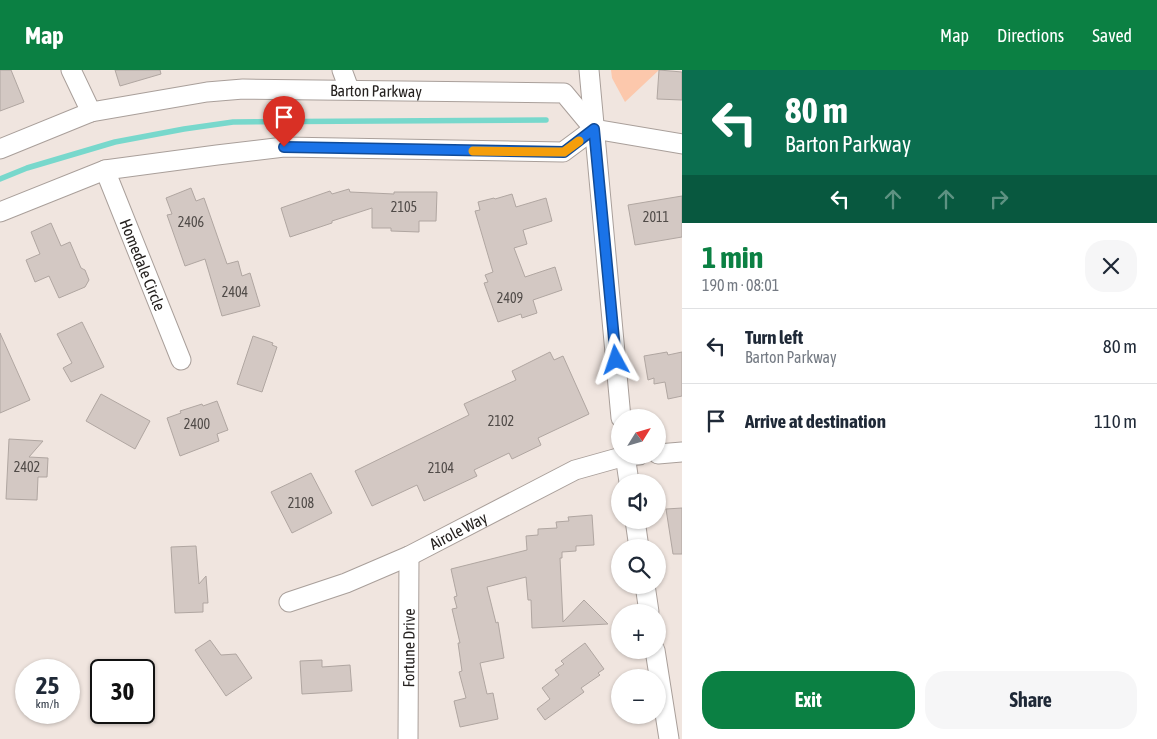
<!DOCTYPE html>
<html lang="en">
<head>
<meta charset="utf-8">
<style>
	body { margin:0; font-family:"Asap Condensed",sans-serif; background:#f6f6f7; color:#1f2937; height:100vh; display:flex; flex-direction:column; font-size:19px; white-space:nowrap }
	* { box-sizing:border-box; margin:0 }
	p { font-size:16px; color:#747a83 }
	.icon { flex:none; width:28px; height:28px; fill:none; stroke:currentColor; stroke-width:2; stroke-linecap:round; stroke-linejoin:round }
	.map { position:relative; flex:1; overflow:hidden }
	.details { display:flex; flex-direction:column; background:#fff; width:475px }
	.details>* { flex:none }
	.guide { background:#0b6e4f; color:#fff; overflow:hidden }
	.needle { width:32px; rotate:53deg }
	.controls { position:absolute; left:611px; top:339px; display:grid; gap:10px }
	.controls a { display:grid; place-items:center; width:55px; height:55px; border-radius:50%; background:#fff; box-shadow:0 1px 4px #0004; font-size:25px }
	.speed { position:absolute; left:15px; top:589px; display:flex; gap:10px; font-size:25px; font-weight:700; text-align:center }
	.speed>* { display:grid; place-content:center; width:65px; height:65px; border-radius:50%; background:#fff; box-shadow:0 1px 4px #0004; line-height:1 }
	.speed small { font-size:12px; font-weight:400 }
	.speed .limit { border:2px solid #111; border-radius:8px; background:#fff; color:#111 }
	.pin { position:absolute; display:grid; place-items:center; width:42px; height:42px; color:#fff; margin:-51px -21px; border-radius:50% 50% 50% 0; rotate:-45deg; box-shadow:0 0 5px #0007 }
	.pin .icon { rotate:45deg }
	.me { position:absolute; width:55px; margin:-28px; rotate:355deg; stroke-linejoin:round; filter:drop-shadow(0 0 4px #0008) }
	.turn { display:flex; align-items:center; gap:18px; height:105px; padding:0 20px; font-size:22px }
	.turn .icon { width:65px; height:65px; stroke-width:2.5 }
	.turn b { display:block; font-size:35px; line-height:42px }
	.lanes { display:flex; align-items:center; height:48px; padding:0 20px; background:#0003; justify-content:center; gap:25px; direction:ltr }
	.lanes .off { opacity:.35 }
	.round { display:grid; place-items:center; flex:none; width:52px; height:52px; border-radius:20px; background:#f6f6f7 }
	.headline { display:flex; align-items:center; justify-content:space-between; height:85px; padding:0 20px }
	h1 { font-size:30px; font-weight:700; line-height:38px; color:#0b8043 }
	.cta { display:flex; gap:10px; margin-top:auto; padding:10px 20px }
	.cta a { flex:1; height:58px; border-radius:20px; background:#0b8043; color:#fff; font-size:20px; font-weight:700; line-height:58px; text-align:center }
	.cta a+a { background:#f6f6f7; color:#1f2937 }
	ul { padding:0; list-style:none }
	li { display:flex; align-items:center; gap:15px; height:75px; padding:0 20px; border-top:1px solid #e0e1e3 }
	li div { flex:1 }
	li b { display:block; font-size:19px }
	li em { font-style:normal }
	header { display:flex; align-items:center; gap:30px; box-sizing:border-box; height:70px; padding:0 25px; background:#0b8043; color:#fff }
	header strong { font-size:24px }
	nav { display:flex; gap:28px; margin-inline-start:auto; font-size:18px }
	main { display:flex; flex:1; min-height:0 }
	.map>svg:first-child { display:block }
	.green { fill:#fcc8ac }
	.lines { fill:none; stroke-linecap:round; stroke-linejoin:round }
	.stream { stroke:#78d8cc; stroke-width:5.5 }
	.building { fill:#d3c8c3; stroke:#b0a6a1 }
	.street-casing { stroke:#a99f9a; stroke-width:21 }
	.street { stroke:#fff; stroke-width:19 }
	.route-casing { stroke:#114b97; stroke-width:12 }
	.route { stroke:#1a73e8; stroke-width:9 }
	.slow { stroke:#f59e0b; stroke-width:9 }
	.labels { text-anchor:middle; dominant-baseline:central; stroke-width:4; stroke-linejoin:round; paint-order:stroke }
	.number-label { font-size:14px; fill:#504b48 }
	.street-label { font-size:16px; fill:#25211f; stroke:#f0e5df }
</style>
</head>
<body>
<header>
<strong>Map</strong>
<nav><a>Map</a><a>Directions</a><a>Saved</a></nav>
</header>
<main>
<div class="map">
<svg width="682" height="669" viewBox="0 0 682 669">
	<rect width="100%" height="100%" fill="#f0e5df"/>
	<path class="green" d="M 611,0 L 659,0 L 625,32 L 612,8 Z"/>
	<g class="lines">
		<path class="stream" d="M 0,109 L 27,98 L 115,72 L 184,59 L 233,52 L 546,50"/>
	</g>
	<g class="building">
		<path d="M 0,0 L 11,0 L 24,32 L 0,41 Z"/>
		<path d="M 115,0 L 160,0 L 161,4 L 120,16 Z"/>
		<path d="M 659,0 L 682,2 L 682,30 L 657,29 Z"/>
		<path d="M 191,118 L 196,131 L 204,128 L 227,194 L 238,191 L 242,206 L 250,203 L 260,236 L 222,246 L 205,189 L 185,196 L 167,145 L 172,144 L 166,128 Z"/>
		<path d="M 349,119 L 350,122 L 394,124 L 394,122 L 437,122 L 436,151 L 419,151 L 419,162 L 391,161 L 391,158 L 372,158 L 372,138 L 332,151 L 332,153 L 290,167 L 281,138 L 330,121 L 332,124 Z"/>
		<path d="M 512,124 L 516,137 L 546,128 L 552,151 L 523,160 L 527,174 L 514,178 L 525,207 L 555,197 L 562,220 L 533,230 L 537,243 L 522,248 L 521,244 L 498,252 L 484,213 L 488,212 L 485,205 L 493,202 L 475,141 L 480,140 L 478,132 L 494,128 L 495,129 Z"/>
		<path d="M 682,126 L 682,167 L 635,175 L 628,135 Z"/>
		<path d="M 51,153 L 61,176 L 70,172 L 81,198 L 85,200 L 89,210 L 85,217 L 59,228 L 49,206 L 35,212 L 26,190 L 40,184 L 31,162 Z"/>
		<path d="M 82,252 L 104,297 L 71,312 L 63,298 L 72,293 L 57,264 Z"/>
		<path d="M 0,263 L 30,330 L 0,343 Z"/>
		<path d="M 253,266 L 273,273 L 272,275 L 277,277 L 262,322 L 237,314 Z"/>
		<path d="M 550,282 L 554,290 L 563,286 L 589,344 L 538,368 L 541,375 L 512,389 L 509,383 L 474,400 L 477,406 L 424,431 L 417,415 L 372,436 L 355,401 L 469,345 L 464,334 L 516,310 L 512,301 Z"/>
		<path d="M 667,282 L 668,285 L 682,282 L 682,326 L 668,329 L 665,312 L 654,314 L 654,308 L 648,310 L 644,286 Z"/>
		<path d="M 101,324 L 150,351 L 135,379 L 86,351 Z"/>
		<path d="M 217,331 L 228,360 L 217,364 L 219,371 L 180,386 L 167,348 L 181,343 L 180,341 L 202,334 L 203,336 Z"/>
		<path d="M 9,369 L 43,371 L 29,387 L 48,388 L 47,407 L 38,407 L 37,430 L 6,429 Z"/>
		<path d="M 311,403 L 332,443 L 292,463 L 271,422 Z"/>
		<path d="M 682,438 L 682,484 L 673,484 L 666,439 Z"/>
		<path d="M 592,445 L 594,475 L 576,476 L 576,481 L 562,482 L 562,488 L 560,488 L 563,552 L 584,530 L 608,554 L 532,558 L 531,530 L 528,530 L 526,507 L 487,517 L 496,553 L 498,552 L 504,588 L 480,593 L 487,624 L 493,623 L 498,649 L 460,657 L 454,631 L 466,628 L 459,602 L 462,601 L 458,573 L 460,573 L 452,539 L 457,538 L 454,527 L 457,526 L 451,499 L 527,480 L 526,466 L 538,465 L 538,459 L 557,458 L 556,452 L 569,451 L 568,447 Z"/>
		<path d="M 196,476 L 199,514 L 206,506 L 208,533 L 203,533 L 203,542 L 175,543 L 171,477 Z"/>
		<path d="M 210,570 L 221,585 L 236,584 L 252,608 L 226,626 L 195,580 Z"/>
		<path d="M 585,573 L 604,599 L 598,603 L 600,605 L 581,618 L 584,622 L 545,650 L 537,639 L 550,629 L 542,618 L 559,605 L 555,600 L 564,594 L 561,591 Z"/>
		<path d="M 322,590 L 322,597 L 350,595 L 352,621 L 302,624 L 300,591 Z"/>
	</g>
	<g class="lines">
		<g class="street-casing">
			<g id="street">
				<path d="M 71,0 L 91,42"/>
				<path d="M 342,0 L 349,19"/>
				<path d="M 589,0 L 621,348"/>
				<path id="s1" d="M 0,79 L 91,42 L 207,22 L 243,19 L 564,23 L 594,59 L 682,74"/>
				<path id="s2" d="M 105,100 L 181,290"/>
				<path d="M 0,142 L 105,100 L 217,85 L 284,77 L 563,82 L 594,59"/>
				<path d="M 658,384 L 682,382"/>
				<path d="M 625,385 L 629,412"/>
				<path d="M 635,450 L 639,478"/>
				<path d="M 645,515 L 649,542"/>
				<path id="s3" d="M 289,532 L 346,513 L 409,486 L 575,400 L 625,386 L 639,385"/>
				<path d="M 655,580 L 669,669"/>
				<path id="s4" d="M 408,669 L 409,486"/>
			</g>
		</g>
		<use href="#street" class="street"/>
	</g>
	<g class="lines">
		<g class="route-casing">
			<path id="route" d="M 284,77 L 564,82 L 594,59 L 616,290"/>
		</g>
		<use href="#route" class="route"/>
		<path class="slow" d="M 473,81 L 564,82 L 579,71"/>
	</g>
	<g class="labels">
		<g class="number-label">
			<text x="404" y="137">2105</text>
			<text x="656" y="147">2011</text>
			<text x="191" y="152">2406</text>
			<text x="235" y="222">2404</text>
			<text x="510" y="228">2409</text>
			<text x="501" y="351">2102</text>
			<text x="197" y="354">2400</text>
			<text x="27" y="397">2402</text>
			<text x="441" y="398">2104</text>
			<text x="301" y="433">2108</text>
		</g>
		<g class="street-label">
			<text stroke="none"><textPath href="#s1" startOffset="385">Barton Parkway</textPath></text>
			<text stroke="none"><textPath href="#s2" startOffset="102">Homedale Circle</textPath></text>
			<text stroke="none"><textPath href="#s3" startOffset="184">Airole Way</textPath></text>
			<text stroke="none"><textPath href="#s4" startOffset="91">Fortune Drive</textPath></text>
		</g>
	</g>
</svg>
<div class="controls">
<a><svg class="needle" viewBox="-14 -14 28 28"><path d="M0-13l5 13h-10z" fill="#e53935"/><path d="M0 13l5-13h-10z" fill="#747a83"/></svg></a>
<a><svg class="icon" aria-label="sound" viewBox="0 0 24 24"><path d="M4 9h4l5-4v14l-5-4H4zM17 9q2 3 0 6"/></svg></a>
<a><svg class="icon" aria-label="search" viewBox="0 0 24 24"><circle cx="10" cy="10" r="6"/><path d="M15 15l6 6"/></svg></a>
<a>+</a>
<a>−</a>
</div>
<div class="speed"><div>25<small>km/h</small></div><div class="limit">30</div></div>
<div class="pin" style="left:284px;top:77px;background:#d93025"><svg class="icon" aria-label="arrive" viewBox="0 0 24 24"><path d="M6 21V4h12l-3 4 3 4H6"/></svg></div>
<svg class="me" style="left:616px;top:290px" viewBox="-20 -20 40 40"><path d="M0-17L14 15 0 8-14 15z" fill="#1a73e8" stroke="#fff" stroke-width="4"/></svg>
</div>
<section class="details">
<div class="guide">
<div class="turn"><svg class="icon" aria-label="left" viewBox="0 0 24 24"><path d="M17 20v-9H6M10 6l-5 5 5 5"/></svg><div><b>80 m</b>Barton Parkway</div></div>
<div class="lanes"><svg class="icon" aria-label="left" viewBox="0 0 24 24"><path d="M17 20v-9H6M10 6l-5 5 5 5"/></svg><svg class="icon off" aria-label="ahead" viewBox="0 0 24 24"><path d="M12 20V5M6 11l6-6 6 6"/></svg><svg class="icon off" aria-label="ahead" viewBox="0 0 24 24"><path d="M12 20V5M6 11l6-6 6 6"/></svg><svg class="icon off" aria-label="right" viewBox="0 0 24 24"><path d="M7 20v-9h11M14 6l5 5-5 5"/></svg></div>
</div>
<div class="headline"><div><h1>1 min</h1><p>190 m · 08:01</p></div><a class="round"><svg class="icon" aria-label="close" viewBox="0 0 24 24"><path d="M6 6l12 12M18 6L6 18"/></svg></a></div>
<ul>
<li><svg class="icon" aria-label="left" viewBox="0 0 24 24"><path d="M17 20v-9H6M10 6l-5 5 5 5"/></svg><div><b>Turn left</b><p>Barton Parkway</p></div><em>80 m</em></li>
<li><svg class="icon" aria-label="arrive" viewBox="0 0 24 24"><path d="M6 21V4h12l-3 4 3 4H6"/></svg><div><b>Arrive at destination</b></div><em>110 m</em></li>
</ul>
<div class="cta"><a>Exit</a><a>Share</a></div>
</section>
</main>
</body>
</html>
